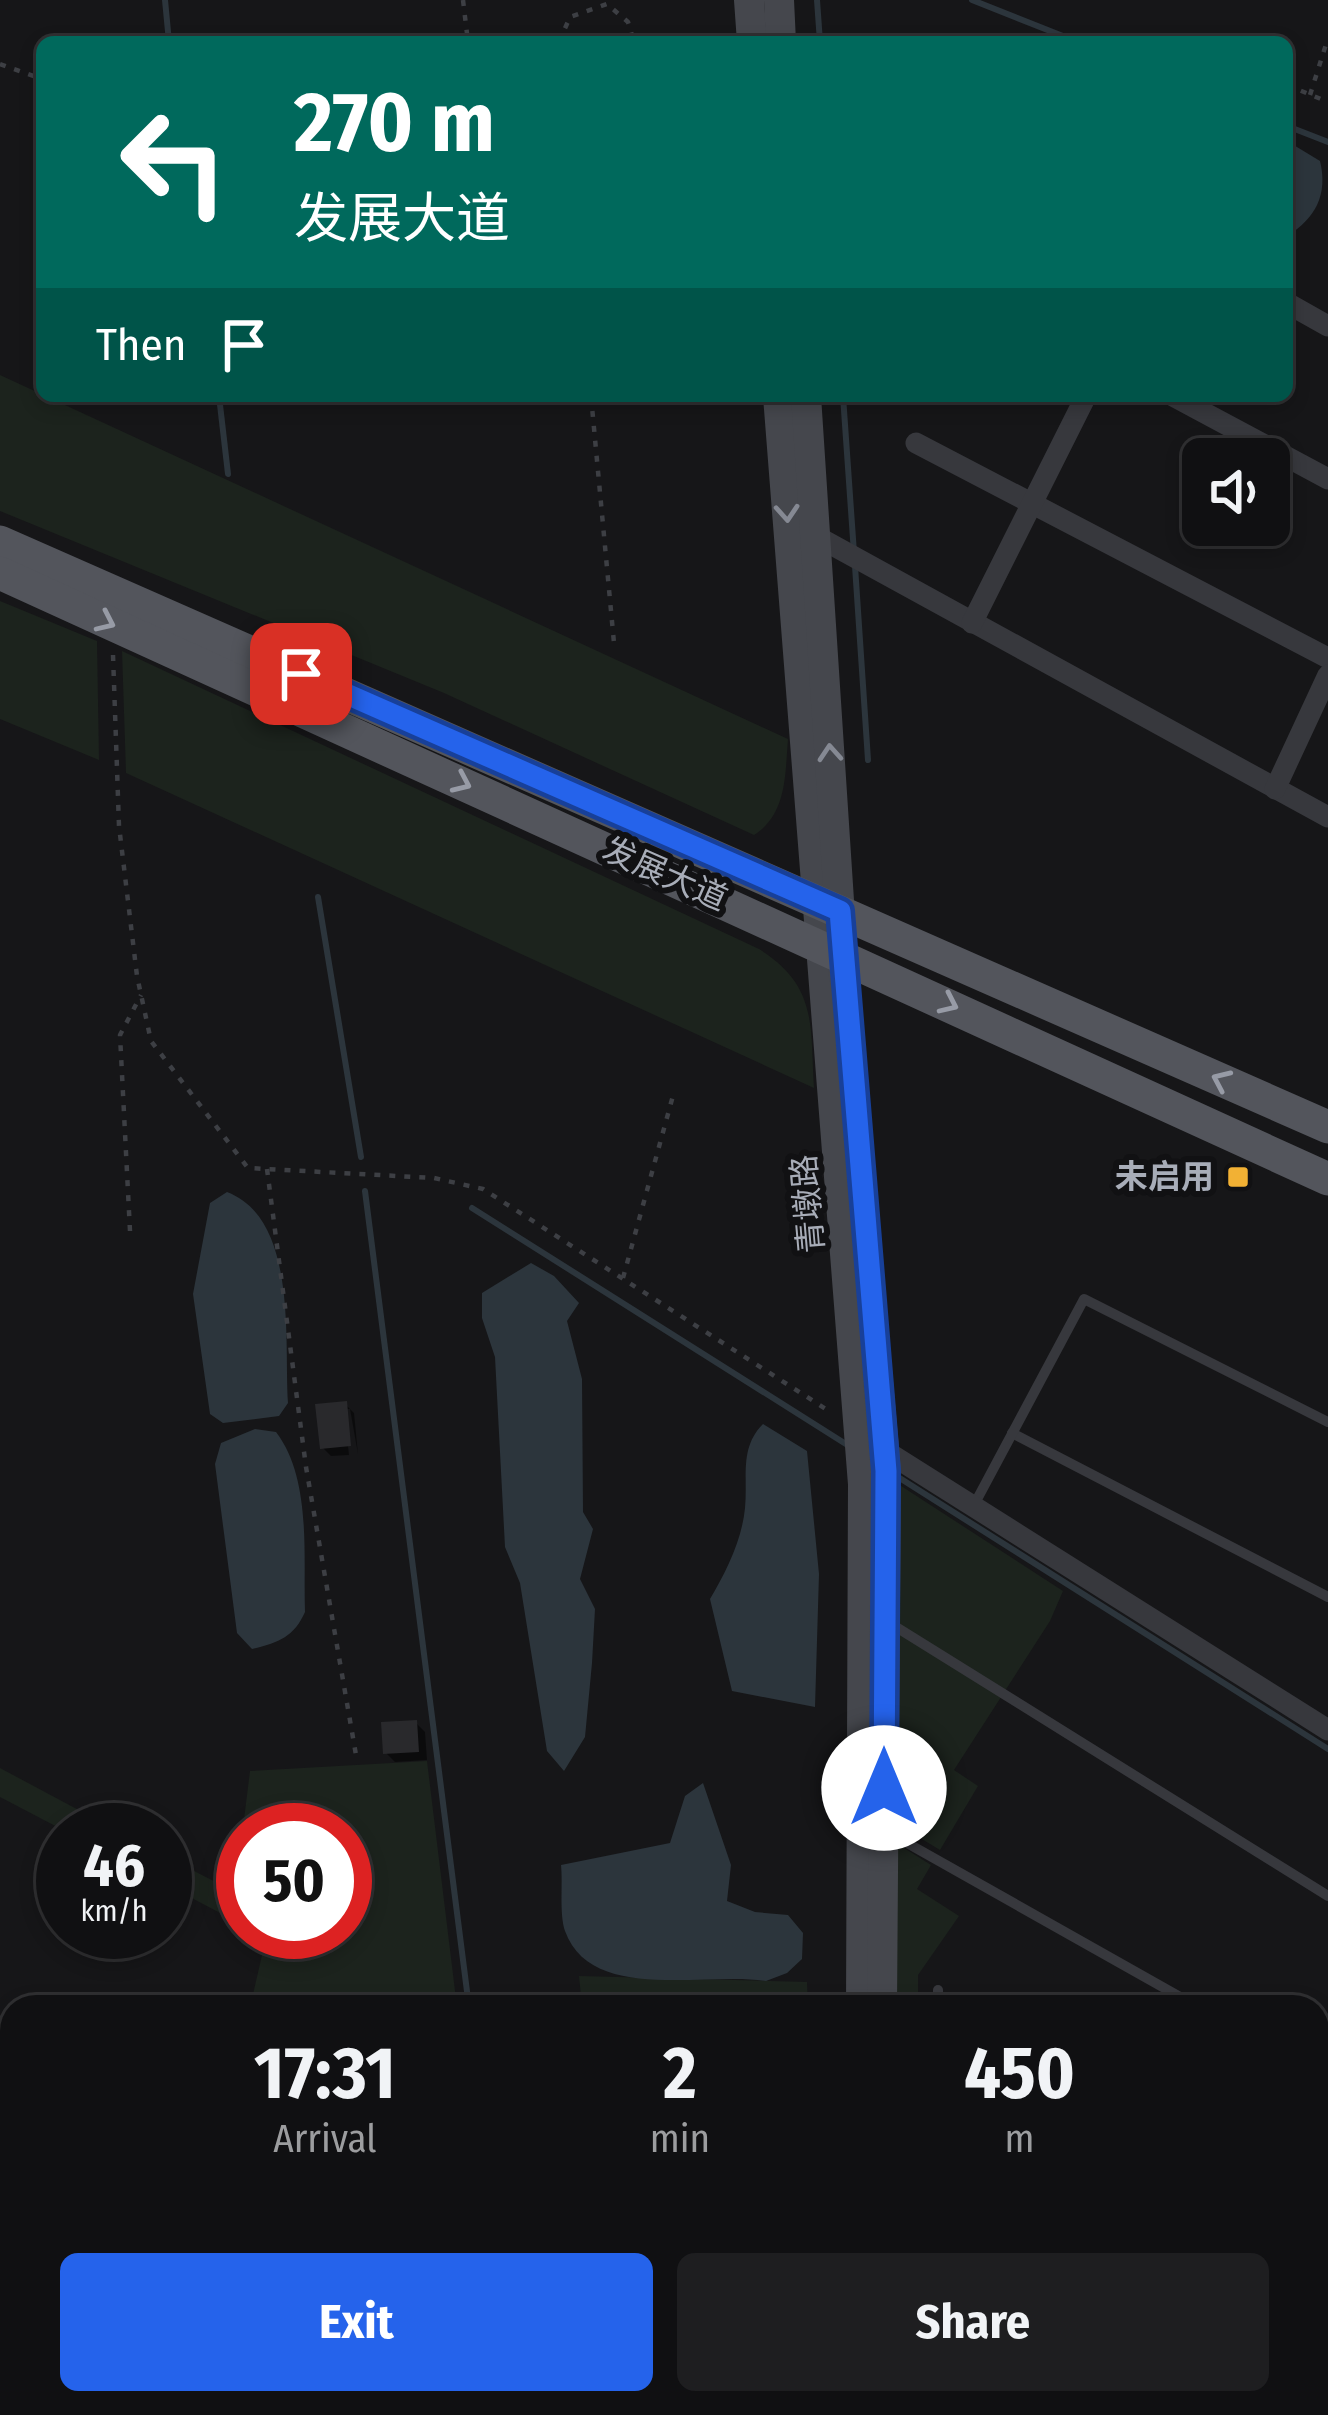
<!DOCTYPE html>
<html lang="en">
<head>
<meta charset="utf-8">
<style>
	body { margin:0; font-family:"Fira Sans Condensed","Noto Sans SC",sans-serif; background:#1e1e20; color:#f1f3f6; height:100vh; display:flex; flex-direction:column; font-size:45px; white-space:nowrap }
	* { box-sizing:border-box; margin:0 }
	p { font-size:39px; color:#9c9d9f }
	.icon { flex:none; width:66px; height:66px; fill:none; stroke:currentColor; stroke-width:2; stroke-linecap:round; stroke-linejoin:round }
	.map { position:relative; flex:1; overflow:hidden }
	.sheet { position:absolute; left:0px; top:1995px; width:1329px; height:420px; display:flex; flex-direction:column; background:#101012; border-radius:36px 36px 0 0; box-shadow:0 6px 18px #0003,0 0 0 3px #303032 }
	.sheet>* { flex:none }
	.banner { position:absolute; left:36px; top:36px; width:1257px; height:366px; border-radius:18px; box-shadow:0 6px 18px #0003,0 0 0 3px #303032; background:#00695c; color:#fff; overflow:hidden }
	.fabs { position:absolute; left:1182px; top:438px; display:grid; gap:24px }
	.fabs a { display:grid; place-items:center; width:108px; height:108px; border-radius:18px; background:#101012; box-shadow:0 6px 18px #0003,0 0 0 3px #303032; font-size:60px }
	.speed { position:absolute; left:36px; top:1803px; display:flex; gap:24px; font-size:60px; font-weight:700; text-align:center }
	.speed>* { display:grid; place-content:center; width:156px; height:156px; border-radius:50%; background:#101012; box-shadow:0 6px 18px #0003,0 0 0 3px #303032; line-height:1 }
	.speed small { font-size:30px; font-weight:400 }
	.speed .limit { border:18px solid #d22; background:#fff; color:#111 }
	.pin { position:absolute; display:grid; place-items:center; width:102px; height:102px; color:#fff; margin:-51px; border-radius:24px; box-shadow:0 6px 18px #0006 }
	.me { position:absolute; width:132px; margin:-66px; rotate:0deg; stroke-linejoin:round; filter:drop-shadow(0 0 9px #0008) }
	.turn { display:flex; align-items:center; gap:42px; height:252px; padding:0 60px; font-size:54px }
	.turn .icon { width:156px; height:156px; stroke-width:2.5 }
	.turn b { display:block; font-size:84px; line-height:102px }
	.then { display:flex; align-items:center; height:114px; padding:0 60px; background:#0003; gap:24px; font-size:45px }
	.eta { display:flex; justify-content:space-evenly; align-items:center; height:204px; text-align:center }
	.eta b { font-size:72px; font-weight:700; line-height:84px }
	.action { display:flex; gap:24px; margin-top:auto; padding:24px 60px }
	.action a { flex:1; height:138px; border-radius:18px; background:#2563eb; color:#fff; font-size:48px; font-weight:700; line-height:138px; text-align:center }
	.action a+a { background:#1e1e20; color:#f1f3f6 }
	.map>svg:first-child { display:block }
	.green { fill:#1c231d }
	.water { fill:#2c353c }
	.shadow { fill:#0007 }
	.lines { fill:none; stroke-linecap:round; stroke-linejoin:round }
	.stream { stroke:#2c353c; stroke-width:6 }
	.building { fill:#29292c }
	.path { stroke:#3d3f44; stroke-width:4.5; stroke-dasharray:6 9; stroke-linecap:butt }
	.lane { stroke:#37383d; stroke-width:10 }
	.street { stroke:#37383d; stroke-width:21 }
	.secondary { stroke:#45474d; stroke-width:30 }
	.primary { stroke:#53555c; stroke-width:33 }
	.oneway { stroke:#858993 }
	.oneway2 { stroke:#979ba6 }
	.route-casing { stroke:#184099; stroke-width:30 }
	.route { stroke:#2563eb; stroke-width:21 }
	.poi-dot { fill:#f2b134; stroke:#111113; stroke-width:4.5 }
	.labels { text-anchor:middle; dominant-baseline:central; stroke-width:12; stroke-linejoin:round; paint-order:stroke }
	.street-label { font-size:33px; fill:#a8adb8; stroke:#111113 }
	.poi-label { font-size:33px; font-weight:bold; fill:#a8adb8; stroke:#111113; text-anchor:end }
</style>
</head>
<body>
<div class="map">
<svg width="1328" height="2415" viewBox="0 0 1328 2415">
	<rect width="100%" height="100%" fill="#161618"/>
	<g class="green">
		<path d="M 0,375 L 788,739 C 785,775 787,814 754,835 L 444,693 L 0,511 Z"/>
		<path d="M 0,601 L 97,641 L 99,760 L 0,719 Z"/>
		<path d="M 122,651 L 759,949 C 818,986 810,1025 814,1088 L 126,773 Z"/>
		<path d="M 895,1482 L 1063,1591 L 1050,1621 L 954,1770 L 978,1786 L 940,1850 L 892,1821 Z"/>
		<path d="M 427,1761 L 457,2007 L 250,2007 L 266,1938 L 255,1932 L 345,1932 L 345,1830 L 243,1830 L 243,1925 L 165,1884 L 165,1856 L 235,1892 L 250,1771 Z"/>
		<path d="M 0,1768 L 116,1830 L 63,1830 L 0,1797 Z"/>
		<path d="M 893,1841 L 931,1865 L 917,1889 L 959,1916 L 918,1975 L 918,2007 L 891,2007 Z"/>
		<path d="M 579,1976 L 807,1982 L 808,2007 L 582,2007 Z"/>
		<path d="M 0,2040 L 12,2045 L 12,2181 L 0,2181 Z"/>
		<path d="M 0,2373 L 12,2374 L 12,2403 L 347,2403 L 341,2415 L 0,2415 Z"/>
		<path d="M 560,2403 L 811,2403 L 811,2415 L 561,2415 Z"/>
	</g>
	<g class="water">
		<path d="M 1287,141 L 1320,161 C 1328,194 1316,218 1287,236 Z"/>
		<path d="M 227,1192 C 298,1219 284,1341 288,1403 L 279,1416 L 223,1423 L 210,1414 L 193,1294 L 210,1203 Z"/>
		<path d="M 531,1263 L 554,1276 L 579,1303 L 567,1321 L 582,1379 L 583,1512 L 593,1529 L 580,1579 L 595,1609 L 592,1663 L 585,1737 L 564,1771 L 547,1751 L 520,1583 L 505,1547 L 495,1357 L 482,1318 L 482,1293 Z"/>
		<path d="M 763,1424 L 807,1451 L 819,1574 L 815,1707 L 732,1691 L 710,1599 C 726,1572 742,1540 745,1508 C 748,1477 739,1448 763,1424 Z"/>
		<path d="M 255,1429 L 276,1432 C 312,1479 303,1556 305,1612 C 294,1637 278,1643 252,1649 L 237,1633 L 215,1464 L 221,1443 Z"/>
		<path d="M 703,1783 L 731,1865 L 727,1901 L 755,1912 L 788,1915 L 803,1933 L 802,1959 L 787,1973 L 766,1981 C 708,1971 591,2004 565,1931 C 559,1913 563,1884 561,1865 L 670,1843 L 685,1796 Z"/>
	</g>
	<g class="shadow">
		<path d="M 345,1404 L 354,1413 L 358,1454 L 350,1409 L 344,1409 L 349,1455 L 331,1456 L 323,1448 Z"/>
		<path d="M 416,1723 L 425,1732 L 427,1760 L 395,1762 L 386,1753 Z"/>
	</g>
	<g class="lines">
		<g class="stream">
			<path d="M 165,0 L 169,42"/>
			<path d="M 817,0 L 820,42"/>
			<path d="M 972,0 L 1078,42"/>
			<path d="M 1287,126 L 1328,142"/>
			<path d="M 219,396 L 228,474"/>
			<path d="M 843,396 L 854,553"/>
			<path d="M 855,566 L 868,760"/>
			<path d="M 318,897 L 361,1157"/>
			<path d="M 365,1191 L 469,2007"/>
			<path d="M 472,1208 L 849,1446"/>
			<path d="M 898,1477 L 1328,1749"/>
			<path d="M 518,2403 L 519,2415"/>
		</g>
	</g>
	<g class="building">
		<path d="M 347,1401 L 351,1446 L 320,1449 L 315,1404 Z"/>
		<path d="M 417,1720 L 419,1752 L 383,1754 L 381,1722 Z"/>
	</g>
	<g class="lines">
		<g class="path">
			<path d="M 463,0 L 468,42"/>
			<path d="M 559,42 L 570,17 L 607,4 L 628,22 L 634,42"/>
			<path d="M 0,64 L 42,79"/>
			<path d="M 1287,85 L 1328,102"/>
			<path d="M 1310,95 L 1328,38"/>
			<path d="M 591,396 L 614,643"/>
			<path d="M 113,655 L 119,826 L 137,976 L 151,1041 L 248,1168 L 434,1178 L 483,1189 L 832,1413"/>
			<path d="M 267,1169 L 306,1467 L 356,1755"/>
			<path d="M 130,1231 L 120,1035 L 141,995"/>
			<path d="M 623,1278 L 674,1092"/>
			<path d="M 458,2414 L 458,2415"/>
		</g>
		<g class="lane">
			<path d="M 1012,1433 L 1328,1597"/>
			<path d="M 974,1505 L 1084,1299 L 1328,1422"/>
			<path d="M 888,1622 L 1328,1896"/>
			<path d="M 891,1834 L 1198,2007"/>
			<path d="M 938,2007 L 938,1990"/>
			<path d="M 1317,2074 L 1328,2081"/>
			<path d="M 1317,2279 L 1328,2279"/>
			<path d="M 952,2403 L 953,2415"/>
			<path d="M 1101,2415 L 1110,2403"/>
		</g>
		<g class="street">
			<path d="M 1287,303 L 1328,326"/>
			<path d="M 1173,396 L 1328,479"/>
			<path d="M 916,443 L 1328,658"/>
			<path d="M 816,536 L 1328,817"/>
			<path d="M 972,623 L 1086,396"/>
			<path d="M 1275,789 L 1328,675"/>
			<path d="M 884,1450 L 1328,1730"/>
			<path d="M 1321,2415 L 1328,2399"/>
		</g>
		<g class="secondary">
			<path d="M 749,0 L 752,42"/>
			<path d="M 779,0 L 781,42"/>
			<path d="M 778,396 L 863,1484 L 861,2007"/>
			<path d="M 806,396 L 844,977"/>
			<path d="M 876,1359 L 886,1471 L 882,2007"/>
			<path d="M 858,2415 L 858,2403"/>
			<path d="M 879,2415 L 880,2403"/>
		</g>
		<g class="primary">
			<path d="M 0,542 L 1328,1127"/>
			<path d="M 0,573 L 1328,1179"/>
		</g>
	</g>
	<defs><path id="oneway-chevron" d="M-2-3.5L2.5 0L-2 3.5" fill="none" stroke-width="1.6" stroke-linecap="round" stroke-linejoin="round" transform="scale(3)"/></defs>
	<g class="oneway">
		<use href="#oneway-chevron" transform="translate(787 513) rotate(86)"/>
		<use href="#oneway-chevron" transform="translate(830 753) rotate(-94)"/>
	</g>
	<g class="oneway2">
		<use href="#oneway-chevron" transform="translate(106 622) rotate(25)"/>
		<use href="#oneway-chevron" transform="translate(462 783) rotate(24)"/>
		<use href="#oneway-chevron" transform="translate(949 1004) rotate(25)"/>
		<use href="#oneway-chevron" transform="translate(1221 1080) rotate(-156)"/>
	</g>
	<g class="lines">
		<g class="route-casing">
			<path id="route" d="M 301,674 L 840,911 L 886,1471 L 884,1788"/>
		</g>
		<use href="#route" class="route"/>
	</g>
	<rect class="poi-dot" x="1226" y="1165" width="24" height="24" rx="6"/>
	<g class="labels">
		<g class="street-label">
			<text transform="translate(665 874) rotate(24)">发展大道</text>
			<text transform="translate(808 1204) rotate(-95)">青墩路</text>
		</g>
		<g class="poi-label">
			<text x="1214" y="1177">未启用</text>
		</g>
	</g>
</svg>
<div class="fabs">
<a><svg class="icon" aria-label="sound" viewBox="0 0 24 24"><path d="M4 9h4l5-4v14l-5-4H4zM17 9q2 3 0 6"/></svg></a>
</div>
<div class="speed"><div>46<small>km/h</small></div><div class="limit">50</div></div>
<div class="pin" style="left:301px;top:674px;background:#d93025"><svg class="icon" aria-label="arrive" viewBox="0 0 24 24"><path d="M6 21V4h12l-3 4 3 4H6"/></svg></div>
<svg class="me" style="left:884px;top:1788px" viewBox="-20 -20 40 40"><circle r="19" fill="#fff"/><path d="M0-13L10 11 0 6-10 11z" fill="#2563eb"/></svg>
<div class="banner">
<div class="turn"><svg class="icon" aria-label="left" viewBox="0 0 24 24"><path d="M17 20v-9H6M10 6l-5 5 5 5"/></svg><div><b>270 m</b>发展大道</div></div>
<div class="then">Then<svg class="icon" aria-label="arrive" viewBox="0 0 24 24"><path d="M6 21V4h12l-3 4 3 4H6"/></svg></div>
</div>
<section class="sheet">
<div class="eta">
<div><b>17:31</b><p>Arrival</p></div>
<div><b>2</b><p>min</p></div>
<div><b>450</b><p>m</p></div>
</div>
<div class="action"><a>Exit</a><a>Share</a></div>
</section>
</div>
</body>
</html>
